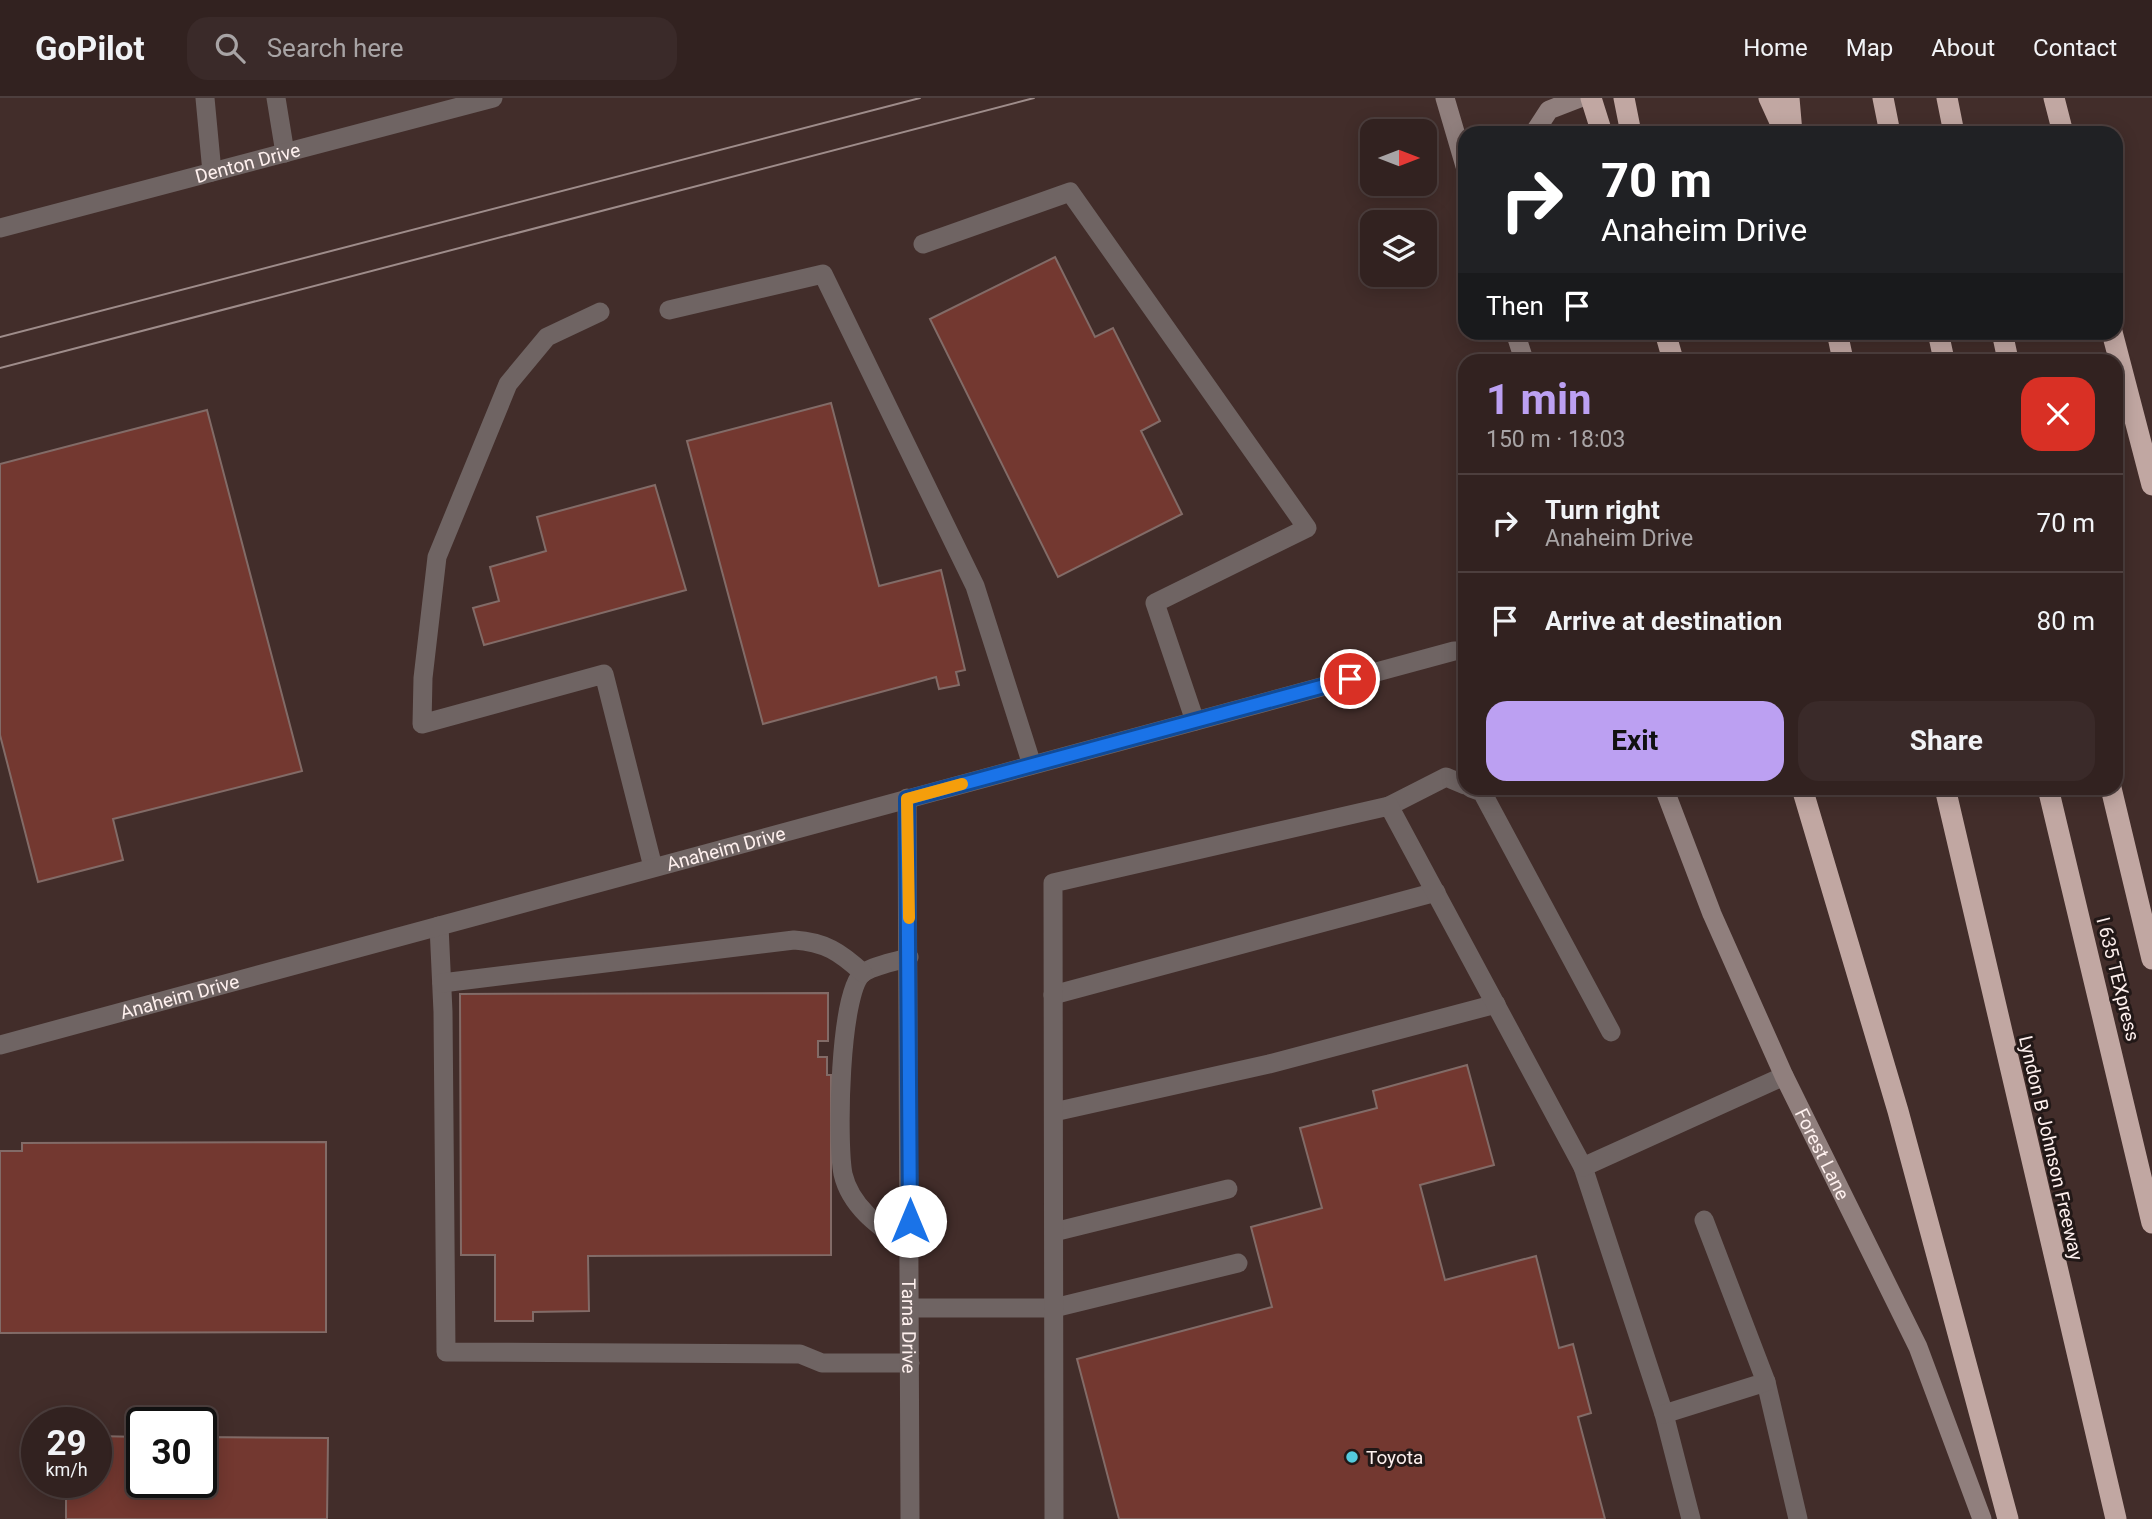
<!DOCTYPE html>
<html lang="en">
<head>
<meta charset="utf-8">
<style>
	body { margin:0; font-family:Roboto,sans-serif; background:#3a2a29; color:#f1f3f6; height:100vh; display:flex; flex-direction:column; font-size:26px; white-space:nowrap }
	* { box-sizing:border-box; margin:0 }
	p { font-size:23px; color:#a8a4a5 }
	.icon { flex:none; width:38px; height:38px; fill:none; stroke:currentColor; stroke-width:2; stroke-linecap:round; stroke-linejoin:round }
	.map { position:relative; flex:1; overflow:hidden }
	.side { position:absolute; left:1458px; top:256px; width:665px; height:441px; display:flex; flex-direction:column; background:#322220; border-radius:21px; box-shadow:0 4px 18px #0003,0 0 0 2px #4d3f3e }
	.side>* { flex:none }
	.guide { position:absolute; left:1458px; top:28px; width:665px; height:214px; border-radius:21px; box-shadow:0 4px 18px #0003,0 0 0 2px #4d3f3e; background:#202124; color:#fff; overflow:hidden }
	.needle { width:46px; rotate:90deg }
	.tools { position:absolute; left:1360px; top:21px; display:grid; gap:14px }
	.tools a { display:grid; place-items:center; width:77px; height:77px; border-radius:14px; background:#322220; box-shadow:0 4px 18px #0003,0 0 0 2px #4d3f3e; font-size:35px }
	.speed { position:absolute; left:21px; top:1309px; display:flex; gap:14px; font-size:35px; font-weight:700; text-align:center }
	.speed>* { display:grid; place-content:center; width:91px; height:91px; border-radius:50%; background:#322220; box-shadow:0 4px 18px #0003,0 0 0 2px #4d3f3e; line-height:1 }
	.speed small { font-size:18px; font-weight:400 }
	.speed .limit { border:4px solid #111; border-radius:10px; background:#fff; color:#111 }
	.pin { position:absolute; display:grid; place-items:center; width:60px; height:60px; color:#fff; margin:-30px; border:4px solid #fff; border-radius:50%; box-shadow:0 2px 7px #0007 }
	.me { position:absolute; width:77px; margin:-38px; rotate:0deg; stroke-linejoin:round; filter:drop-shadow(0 0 5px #0008) }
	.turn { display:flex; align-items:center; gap:24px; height:147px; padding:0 28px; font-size:32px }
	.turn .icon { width:91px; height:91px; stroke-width:2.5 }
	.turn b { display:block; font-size:49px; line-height:60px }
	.then { display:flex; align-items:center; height:66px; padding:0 28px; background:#0003; gap:14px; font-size:26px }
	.round { display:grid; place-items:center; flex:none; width:74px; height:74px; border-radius:21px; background:#3a2a29 }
	.head { display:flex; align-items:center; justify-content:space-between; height:119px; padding:0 28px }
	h1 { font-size:42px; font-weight:700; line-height:52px; color:#bca0f2 }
	.cta { display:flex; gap:14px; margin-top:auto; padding:14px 28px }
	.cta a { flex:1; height:80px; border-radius:21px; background:#bca0f2; color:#111; font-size:28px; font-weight:700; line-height:80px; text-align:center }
	.cta a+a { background:#3a2a29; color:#f1f3f6 }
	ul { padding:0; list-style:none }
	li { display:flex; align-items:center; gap:21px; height:98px; padding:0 28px; border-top:2px solid #4d3f3e }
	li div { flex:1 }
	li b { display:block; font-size:26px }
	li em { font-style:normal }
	header { display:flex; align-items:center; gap:42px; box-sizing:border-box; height:98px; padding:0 35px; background:#322220; border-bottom:2px solid #4d3f3e }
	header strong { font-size:33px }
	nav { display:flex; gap:38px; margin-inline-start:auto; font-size:24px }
	.search { width:490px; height:63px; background:#3a2a29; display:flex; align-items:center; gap:18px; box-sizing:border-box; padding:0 24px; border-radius:21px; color:#a8a4a5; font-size:26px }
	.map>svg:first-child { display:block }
	.building { fill:#733830; stroke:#826b67; stroke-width:2 }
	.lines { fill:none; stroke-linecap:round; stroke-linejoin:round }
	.service { stroke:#6f6463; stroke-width:19 }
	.minor { stroke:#6f6463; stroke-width:19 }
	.tertiary { stroke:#6f6463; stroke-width:19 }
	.secondary { stroke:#907f7d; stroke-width:19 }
	.motorway { stroke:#c1a7a2; stroke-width:21 }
	.tram { stroke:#9e8c8a; stroke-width:2 }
	.route-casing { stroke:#114b97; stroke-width:18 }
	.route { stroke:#1a73e8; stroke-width:12 }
	.slow { stroke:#f59e0b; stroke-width:12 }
	.poi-dot { fill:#54cadd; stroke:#221817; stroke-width:2.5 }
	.labels { text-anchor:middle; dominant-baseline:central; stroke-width:6; stroke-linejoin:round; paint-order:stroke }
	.street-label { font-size:19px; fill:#fef0ee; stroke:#221817 }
	.poi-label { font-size:19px; fill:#fef0ee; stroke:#221817; text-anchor:start }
</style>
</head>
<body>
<header>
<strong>GoPilot</strong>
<div class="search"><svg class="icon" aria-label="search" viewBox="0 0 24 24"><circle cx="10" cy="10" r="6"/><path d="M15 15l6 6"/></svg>Search here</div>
<nav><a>Home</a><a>Map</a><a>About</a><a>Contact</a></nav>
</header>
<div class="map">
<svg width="2152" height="1421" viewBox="0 0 2152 1421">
	<rect width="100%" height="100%" fill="#422d2a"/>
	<g class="building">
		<path d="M 1055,159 L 1095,239 L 1113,230 L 1160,323 L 1141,333 L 1182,416 L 1058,479 L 930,221 Z"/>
		<path d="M 831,305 L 879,488 L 941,472 L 965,572 L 956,574 L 959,587 L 939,591 L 936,579 L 763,626 L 687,343 Z"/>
		<path d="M 207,312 L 302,673 L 113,721 L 123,762 L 38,784 L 0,637 L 0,366 Z"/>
		<path d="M 655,387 L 686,492 L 484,547 L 473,510 L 499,503 L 490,469 L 546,453 L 537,419 Z"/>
		<path d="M 828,895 L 828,943 L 818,943 L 818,959 L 827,959 L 827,977 L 831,977 L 831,1157 L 588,1158 L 589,1213 L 533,1214 L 533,1223 L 495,1223 L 495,1157 L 461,1157 L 460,896 Z"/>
		<path d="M 1467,967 L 1494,1067 L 1420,1087 L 1445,1182 L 1536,1158 L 1559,1250 L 1573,1246 L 1591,1315 L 1578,1319 L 1605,1421 L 1119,1421 L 1077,1261 L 1272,1209 L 1251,1129 L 1322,1110 L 1300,1030 L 1377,1010 L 1373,993 Z"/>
		<path d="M 326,1044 L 326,1234 L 0,1235 L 0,1053 L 22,1053 L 22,1045 Z"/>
		<path d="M 96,1338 L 142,1339 L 142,1384 L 201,1384 L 201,1339 L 328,1340 L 327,1421 L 66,1421 L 66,1384 L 96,1384 Z"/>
	</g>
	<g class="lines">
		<g class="service">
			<path d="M 205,0 L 212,74"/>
			<path d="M 276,0 L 285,55"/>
			<path d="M 923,146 L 1070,94 L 1307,430 L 1155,505 L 1195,623"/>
			<path d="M 669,212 L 823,176 L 975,488 L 1032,667"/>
			<path d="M 600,214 L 547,239 L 508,286 L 437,459 L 423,580 L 422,626 L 604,576 L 653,769"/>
			<path d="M 1471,690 L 1482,694 L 1611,934"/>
			<path d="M 1389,708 L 1446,679 L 1465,687"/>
			<path d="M 439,828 L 443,914 L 446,1254 L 800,1256 L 822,1265 L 910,1265"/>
			<path d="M 909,859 C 896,864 874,867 863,875 C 839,893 837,1045 843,1076 C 851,1111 883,1131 910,1150"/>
			<path d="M 442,885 L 794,842 C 825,844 840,854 863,875"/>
			<path d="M 1053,897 L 1436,794"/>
			<path d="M 1054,1014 L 1269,966 L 1496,906"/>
			<path d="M 1583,1069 L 1664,1316 L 1691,1421"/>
			<path d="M 1054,1134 L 1228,1091"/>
			<path d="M 910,1210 L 1054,1210 L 1238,1165"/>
			<path d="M 1766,1284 L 1798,1421"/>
			<path d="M 1664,1316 L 1766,1284 L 1704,1122"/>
			<path d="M 1054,1421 L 1053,785 L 1389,708 L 1583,1069 L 1784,978"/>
		</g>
		<g class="minor">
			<path id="s1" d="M 907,700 L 910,1421"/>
			<path id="s2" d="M 0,947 L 1454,553 L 1465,553"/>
		</g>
		<path class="tertiary" id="s3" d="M 0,130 L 493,0"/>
		<g class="secondary">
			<path d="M 1445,0 L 1465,68"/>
			<path d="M 1534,35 L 1549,12 L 1580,0"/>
			<path d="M 1515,234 L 1524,262"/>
			<path id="s4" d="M 1664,690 L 1712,816 L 1784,978 L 1918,1249 L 1982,1421"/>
		</g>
		<g class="motorway">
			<path d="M 1591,0 L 1602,35"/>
			<path d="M 1624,0 L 1631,35"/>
			<path d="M 1769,0 L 1785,35"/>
			<path d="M 1789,0 L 1792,35"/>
			<path d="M 1883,0 L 1890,35"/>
			<path d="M 1947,0 L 1954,35"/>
			<path d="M 2054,0 L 2063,35"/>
			<path d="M 1665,234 L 1673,262"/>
			<path d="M 1837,234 L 1843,262"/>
			<path d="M 1938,234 L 1944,262"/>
			<path d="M 2002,234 L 2008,262"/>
			<path d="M 2112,234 L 2152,387"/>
			<path d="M 1802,690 L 1898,1013 L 2008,1421"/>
			<path d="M 1945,690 L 2116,1421"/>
			<path d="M 2048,690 L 2152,1125"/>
			<path d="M 2111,690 L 2152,861"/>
		</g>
		<g class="tram">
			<path d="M 0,239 L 920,0"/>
			<path d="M 0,270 L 1034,0"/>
		</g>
	</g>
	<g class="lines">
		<g class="route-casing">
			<path id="route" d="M 910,1123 L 907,701 L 1350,581"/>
		</g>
		<use href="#route" class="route"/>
		<path class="slow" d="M 909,820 L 907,701 L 962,686"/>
	</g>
	<circle class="poi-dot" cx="1352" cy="1359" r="7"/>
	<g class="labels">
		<g class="street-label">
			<text stroke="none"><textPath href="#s3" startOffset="256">Denton Drive</textPath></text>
			<text stroke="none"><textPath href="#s2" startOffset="752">Anaheim Drive</textPath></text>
			<text transform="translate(2118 881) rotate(76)">I 635 TEXpress</text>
			<text stroke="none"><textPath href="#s2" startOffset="186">Anaheim Drive</textPath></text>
			<text transform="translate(2051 1050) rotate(77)">Lyndon B Johnson Freeway</text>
			<text stroke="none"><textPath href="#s4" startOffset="399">Forest Lane</textPath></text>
			<text stroke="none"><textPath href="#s1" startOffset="528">Tarna Drive</textPath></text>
		</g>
		<g class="poi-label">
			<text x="1366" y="1359">Toyota</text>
		</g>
	</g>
</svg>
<div class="tools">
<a><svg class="needle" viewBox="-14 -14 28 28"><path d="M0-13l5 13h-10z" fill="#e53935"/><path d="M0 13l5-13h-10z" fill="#a8a4a5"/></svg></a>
<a><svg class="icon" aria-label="layers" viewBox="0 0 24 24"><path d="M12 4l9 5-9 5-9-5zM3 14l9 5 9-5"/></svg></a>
</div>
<div class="speed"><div>29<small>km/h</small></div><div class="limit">30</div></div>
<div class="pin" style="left:1350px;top:581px;background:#d93025"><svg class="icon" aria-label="arrive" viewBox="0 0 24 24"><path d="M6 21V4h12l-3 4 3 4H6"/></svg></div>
<svg class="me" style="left:910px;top:1123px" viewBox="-20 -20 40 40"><circle r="19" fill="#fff"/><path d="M0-13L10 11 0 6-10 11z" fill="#1a73e8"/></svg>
<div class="guide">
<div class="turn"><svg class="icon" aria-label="right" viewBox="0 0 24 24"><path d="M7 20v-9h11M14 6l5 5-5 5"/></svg><div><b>70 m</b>Anaheim Drive</div></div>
<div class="then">Then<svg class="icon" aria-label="arrive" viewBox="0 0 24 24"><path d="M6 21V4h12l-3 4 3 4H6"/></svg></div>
</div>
<section class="side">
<div class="head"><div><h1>1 min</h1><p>150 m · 18:03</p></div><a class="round" style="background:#d93025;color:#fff"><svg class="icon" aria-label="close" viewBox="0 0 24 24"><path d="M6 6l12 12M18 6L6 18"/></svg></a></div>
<ul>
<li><svg class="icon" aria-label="right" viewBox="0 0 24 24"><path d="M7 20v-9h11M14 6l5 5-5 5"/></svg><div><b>Turn right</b><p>Anaheim Drive</p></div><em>70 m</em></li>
<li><svg class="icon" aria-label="arrive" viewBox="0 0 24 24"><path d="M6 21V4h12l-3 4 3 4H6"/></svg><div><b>Arrive at destination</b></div><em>80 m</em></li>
</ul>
<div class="cta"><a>Exit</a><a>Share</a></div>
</section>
</div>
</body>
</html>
